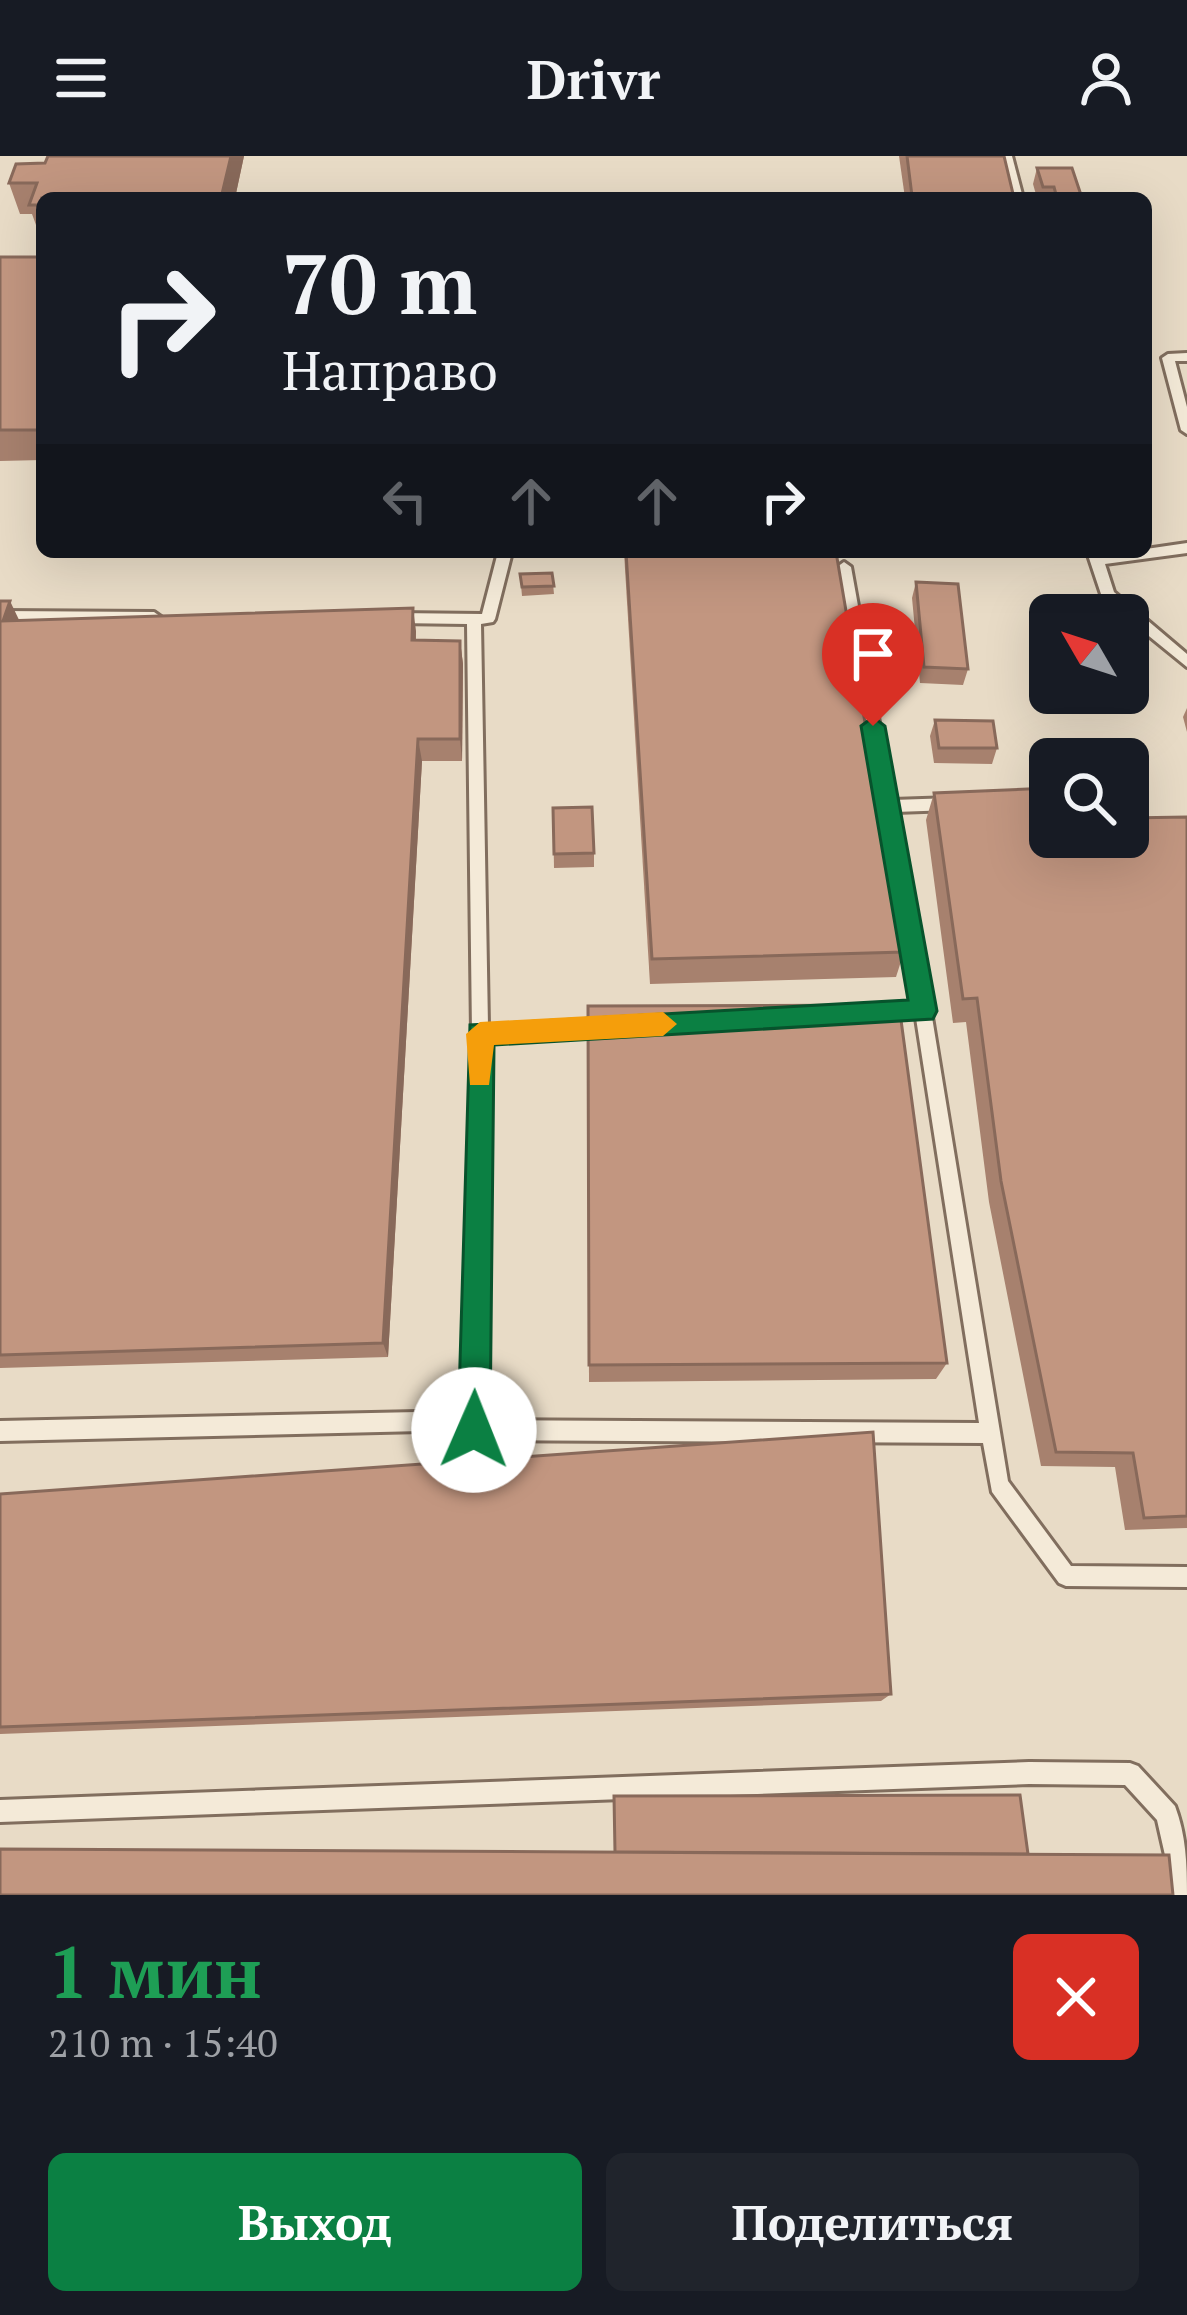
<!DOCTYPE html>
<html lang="ru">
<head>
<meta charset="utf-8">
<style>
	body { margin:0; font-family:"PT Serif",serif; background:#20242c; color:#f1f3f6; height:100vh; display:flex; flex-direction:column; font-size:45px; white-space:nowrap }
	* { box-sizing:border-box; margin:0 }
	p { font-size:39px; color:#9ea1a6 }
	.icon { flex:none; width:66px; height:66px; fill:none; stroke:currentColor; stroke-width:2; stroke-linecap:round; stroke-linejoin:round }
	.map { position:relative; height:1739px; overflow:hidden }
	.sheet { display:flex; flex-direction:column; background:#171b24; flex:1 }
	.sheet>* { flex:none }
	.top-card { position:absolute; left:36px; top:36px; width:1116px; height:366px; border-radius:18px; box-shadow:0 12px 48px #0002; background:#171b24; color:#f1f3f6; overflow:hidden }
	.needle { width:78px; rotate:309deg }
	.fabs { position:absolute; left:1029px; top:438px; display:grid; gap:24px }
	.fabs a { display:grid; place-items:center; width:120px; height:120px; border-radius:18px; background:#171b24; box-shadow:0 12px 48px #0002; font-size:60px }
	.pin { position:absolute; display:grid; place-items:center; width:102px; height:102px; color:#fff; margin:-123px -51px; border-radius:50% 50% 50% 0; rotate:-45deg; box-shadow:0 0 12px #0007 }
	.pin .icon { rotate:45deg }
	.me { position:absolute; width:132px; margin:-66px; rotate:1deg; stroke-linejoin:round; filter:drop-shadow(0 0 9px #0008) }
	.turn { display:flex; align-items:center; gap:42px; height:252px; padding:0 48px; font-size:54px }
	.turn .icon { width:156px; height:156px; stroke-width:2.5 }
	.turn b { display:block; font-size:84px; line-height:102px }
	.lanes { display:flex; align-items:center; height:114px; padding:0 48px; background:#0003; justify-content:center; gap:60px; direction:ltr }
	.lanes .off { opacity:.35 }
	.round { display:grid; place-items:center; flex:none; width:126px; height:126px; border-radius:18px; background:#20242c }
	.summary { display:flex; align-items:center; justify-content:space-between; height:204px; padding:0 48px }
	h1 { font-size:72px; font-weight:600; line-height:90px; color:#1e9e55 }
	.action { display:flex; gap:24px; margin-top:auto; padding:24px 48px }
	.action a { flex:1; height:138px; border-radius:18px; background:#0b8043; color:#fff; font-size:48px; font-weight:600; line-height:138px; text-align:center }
	.action a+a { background:#20242c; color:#f1f3f6 }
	header { display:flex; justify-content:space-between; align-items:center; height:156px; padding:0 48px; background:#171b24; font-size:54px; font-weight:600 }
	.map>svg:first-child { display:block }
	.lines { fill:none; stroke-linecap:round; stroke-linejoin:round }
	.service-casing { stroke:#816e5e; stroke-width:6 }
	.service { fill:#f4ead8; fill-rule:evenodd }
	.wall { fill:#a7816e }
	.shaded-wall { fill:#88695a }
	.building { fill:#c29680; stroke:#88695a; stroke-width:3 }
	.route { fill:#0b8043; stroke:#07532c; stroke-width:3 }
	.slow { fill:#f59e0b }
</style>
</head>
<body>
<header><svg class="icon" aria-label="menu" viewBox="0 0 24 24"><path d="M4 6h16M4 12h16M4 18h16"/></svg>Drivr<svg class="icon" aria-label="person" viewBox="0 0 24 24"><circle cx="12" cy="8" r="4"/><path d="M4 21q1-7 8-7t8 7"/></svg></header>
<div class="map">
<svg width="1187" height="1739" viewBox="0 0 1187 1739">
	<rect width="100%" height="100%" fill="#e8dbc6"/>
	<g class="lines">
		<g class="service-casing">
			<g id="service">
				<path d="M 1002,0 L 1012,0 L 1023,42 L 1013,42 Z"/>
				<path d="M 1187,197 L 1187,205 L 1175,205 L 1187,251 L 1187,278 L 1181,274 L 1162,202 L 1168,198 Z"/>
				<path d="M 1187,387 L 1187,397 L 1105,408 L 1114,436 L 1187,498 L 1187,511 L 1128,463 L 1128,459 L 1124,459 L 1101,438 L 1087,396 L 1101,396 L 1102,399 L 1146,396 L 1146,393 Z"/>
				<path d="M 498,396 L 512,396 L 495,463 L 493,466 L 481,468 L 488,870 L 610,864 L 616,866 L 618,871 L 616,876 L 610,878 L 488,884 L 484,1264 L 979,1267 L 916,862 L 876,862 L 874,857 L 876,852 L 914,848 L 837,411 L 844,406 L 851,411 L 893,644 L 952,642 L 959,648 L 952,654 L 895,656 L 931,855 L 1008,1325 L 1071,1410 L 1187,1411 L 1187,1431 L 1066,1430 L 1059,1427 L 992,1336 L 983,1287 L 474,1284 L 467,1281 L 464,1274 L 0,1285 L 0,1265 L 465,1255 L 472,877 L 467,468 L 396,467 L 389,462 L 396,457 L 482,458 Z"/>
				<path d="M 0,455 L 154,456 L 161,461 L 154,466 L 0,465 Z"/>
				<path d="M 1029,1606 L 1130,1607 L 1138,1610 L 1175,1650 C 1186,1679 1187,1708 1187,1739 L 1174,1739 L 1157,1664 L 1125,1629 L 1029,1628 L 0,1666 L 0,1644 Z"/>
			</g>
		</g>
		<use href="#service" class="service"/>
	</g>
	<g class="wall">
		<path d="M 244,0 L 235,42 L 42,42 L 42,80 L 40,80 L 32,58 L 20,58 L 9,27 Z"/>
		<path d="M 899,0 L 1004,0 L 1014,42 L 905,42 Z"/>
		<path d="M 1037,12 L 1082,42 L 1037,42 L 1033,28 Z"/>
		<path d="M 0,101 L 42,101 L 42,304 L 0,305 Z"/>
		<path d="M 624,396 L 836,396 L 904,796 L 896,821 L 650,828 Z"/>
		<path d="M 552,417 L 554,438 L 522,440 L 520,418 Z"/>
		<path d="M 916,426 L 968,513 L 963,529 L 920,527 L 912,442 Z"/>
		<path d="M 0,445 L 20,465 L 416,475 L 416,484 L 460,485 L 463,508 L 462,605 L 422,605 L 388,1201 L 0,1212 Z"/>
		<path d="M 1187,552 L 1187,576 L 1183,561 Z"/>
		<path d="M 935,564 L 997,592 L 992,608 L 934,607 L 930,580 Z"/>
		<path d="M 934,637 L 1050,681 L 1187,661 L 1187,1372 L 1125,1374 L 1115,1311 L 1041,1310 L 989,1046 L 966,866 L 953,867 L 926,664 Z"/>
		<path d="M 553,652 L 594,697 L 594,711 L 554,712 Z"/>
		<path d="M 588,850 L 947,1207 L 936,1223 L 589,1226 Z"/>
		<path d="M 0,1338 L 891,1538 L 881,1545 L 0,1578 Z"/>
	</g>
	<g class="shaded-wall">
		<path d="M 231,0 L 244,0 L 235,42 L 221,42 Z"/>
		<path d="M 10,445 L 21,468 L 3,465 Z"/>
		<path d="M 413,452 L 416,475 L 415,506 L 412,484 Z"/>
		<path d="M 460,485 L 463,508 L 462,605 L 460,583 Z"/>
		<path d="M 418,583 L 422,605 L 388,1201 L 383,1187 Z"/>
	</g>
	<g class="building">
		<path d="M 48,0 L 231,0 L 221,42 L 42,42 L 42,49 L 29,49 L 37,27 L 9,27 L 16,8 L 45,7 Z"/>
		<path d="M 907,0 L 1004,0 L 1014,42 L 912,40 Z"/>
		<path d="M 1037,12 L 1072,12 L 1082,42 L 1057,42 L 1054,31 L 1043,31 Z"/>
		<rect x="0" y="101" width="42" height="173"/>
		<path d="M 626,396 L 836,396 L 904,796 L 652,803 Z"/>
		<path d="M 552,417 L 554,430 L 522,431 L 520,418 Z"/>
		<path d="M 916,426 L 958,428 L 968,513 L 924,511 Z"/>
		<path d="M 0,445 L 10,445 L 3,465 L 413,452 L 412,484 L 460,485 L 460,583 L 418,583 L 383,1187 L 0,1199 Z"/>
		<path d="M 935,564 L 993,565 L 997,592 L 939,592 Z"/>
		<path d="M 1050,632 L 1050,681 L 1128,681 L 1128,662 L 1187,661 L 1187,1360 L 1144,1362 L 1133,1297 L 1056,1296 L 1001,1025 L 977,842 L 963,843 L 934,637 Z"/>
		<path d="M 592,651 L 594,697 L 554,698 L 553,652 Z"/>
		<path d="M 899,849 L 947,1207 L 589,1209 L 588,850 Z"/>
		<path d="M 873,1276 L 891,1538 L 0,1571 L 0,1338 Z"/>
		<path d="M 1020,1639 L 1028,1698 L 615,1696 L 614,1640 Z"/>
		<path d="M 0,1693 L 1169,1699 L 1173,1739 L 0,1739 Z"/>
	</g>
	<path class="route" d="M 873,561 L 885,570 L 937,855 L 933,863 L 494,889 L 490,1274 L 485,1286 L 474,1290 L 463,1286 L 458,1274 L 470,869 L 908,844 L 861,570 Z"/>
	<path class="slow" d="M 663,856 L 677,868 L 663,880 L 494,889 L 489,929 L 470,929 L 466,878 L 480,866 Z"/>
</svg>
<div class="fabs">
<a><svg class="needle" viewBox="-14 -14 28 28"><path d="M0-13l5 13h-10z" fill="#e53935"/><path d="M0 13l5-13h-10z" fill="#9ea1a6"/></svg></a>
<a><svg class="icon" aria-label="search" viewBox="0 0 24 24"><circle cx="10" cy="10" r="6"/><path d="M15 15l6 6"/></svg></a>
</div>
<div class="pin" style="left:873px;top:570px;background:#d93025"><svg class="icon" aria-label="arrive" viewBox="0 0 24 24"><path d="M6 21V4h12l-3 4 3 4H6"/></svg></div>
<svg class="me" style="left:474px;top:1274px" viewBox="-20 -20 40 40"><circle r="19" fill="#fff"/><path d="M0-13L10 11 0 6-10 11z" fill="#0b8043"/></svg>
<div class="top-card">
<div class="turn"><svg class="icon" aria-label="right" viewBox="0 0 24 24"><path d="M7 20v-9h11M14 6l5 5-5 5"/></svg><div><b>70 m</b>Направо</div></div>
<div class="lanes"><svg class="icon off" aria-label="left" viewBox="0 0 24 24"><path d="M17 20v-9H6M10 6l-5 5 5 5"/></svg><svg class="icon off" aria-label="ahead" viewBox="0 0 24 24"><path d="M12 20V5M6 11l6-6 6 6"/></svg><svg class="icon off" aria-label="ahead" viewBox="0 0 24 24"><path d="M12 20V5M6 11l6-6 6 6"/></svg><svg class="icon" aria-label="right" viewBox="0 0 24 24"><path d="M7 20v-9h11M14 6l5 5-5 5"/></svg></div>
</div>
</div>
<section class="sheet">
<div class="summary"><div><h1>1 мин</h1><p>210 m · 15:40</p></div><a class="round" style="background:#d93025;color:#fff"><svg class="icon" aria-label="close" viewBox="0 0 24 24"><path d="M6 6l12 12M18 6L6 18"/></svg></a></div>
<div class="action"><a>Выход</a><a>Поделиться</a></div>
</section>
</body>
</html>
